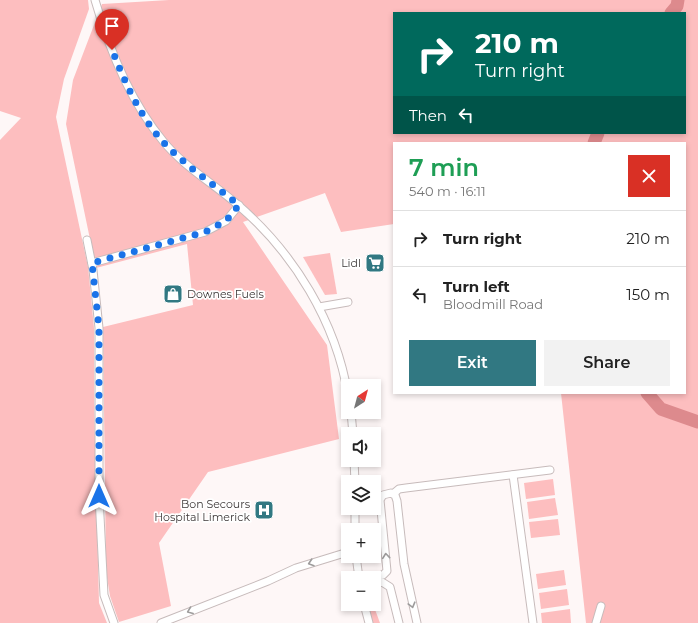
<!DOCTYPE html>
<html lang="en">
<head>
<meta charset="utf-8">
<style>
	body { margin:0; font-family:Montserrat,sans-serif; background:#f2f2f2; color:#222; height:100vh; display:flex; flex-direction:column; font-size:15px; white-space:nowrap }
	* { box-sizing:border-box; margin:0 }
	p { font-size:13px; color:#767676 }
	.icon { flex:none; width:22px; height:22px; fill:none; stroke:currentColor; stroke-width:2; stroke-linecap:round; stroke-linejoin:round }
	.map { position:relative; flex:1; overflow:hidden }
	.details { position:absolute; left:393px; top:142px; width:293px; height:252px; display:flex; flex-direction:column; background:#fff; border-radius:0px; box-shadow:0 2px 6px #0003 }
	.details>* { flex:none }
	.top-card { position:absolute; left:393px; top:12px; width:293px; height:122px; border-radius:0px; box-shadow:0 2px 6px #0003; background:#00695c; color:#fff; overflow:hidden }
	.needle { width:26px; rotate:36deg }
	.controls { position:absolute; left:341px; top:379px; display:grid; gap:8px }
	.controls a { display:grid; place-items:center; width:40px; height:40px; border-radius:0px; background:#fff; box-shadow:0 2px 6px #0003; font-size:20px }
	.pin { position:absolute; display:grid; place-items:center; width:34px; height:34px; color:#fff; margin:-41px -17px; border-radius:50% 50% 50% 0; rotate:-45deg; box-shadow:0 0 4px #0007 }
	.pin .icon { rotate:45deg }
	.me { position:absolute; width:44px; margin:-22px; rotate:0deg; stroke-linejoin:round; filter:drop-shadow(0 0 3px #0008) }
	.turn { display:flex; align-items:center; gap:14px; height:84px; padding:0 16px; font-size:18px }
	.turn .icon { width:52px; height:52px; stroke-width:2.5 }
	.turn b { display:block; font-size:28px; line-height:34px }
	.then { display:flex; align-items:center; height:38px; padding:0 16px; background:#0003; gap:8px; font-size:15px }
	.round { display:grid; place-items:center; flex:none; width:42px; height:42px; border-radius:0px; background:#f2f2f2 }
	.summary { display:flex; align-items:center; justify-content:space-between; height:68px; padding:0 16px }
	h1 { font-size:24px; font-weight:600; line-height:30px; color:#1e9e55 }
	.action { display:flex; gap:8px; margin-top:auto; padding:8px 16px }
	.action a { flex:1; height:46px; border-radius:0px; background:#317882; color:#fff; font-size:16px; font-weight:600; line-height:46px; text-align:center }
	.action a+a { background:#f2f2f2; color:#222 }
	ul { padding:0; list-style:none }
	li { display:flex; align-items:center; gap:12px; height:56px; padding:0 16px; border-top:1px solid #e0e0e0 }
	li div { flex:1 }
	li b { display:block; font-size:15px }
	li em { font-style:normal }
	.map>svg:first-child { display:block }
	.green { fill:#fdbebf; fill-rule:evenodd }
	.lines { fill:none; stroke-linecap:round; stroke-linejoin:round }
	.river { stroke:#dd8a8d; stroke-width:13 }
	.minor-casing { stroke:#c7bbbb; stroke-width:9 }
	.minor { stroke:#fff; stroke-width:7 }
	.oneway { stroke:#9e9c9c }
	.route { stroke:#1a73e8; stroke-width:7; stroke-dasharray:0 12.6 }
	.labels { text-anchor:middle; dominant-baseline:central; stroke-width:3.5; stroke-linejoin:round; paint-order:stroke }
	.poi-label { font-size:11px; fill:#3e3939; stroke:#fff; text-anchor:end }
</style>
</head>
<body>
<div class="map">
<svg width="698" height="623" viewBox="0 0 698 623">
	<rect width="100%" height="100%" fill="#fef7f7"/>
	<g class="green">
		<path d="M 0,0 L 88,0 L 89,9 L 64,79 L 56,117 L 88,267 L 94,328 L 94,402 L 99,603 L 107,623 L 0,623 L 0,140 L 21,118 L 0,111 Z"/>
		<path d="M 169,0 L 698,0 L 698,623 L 586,623 L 561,393 L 685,393 L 685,143 L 394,143 L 394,224 L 341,232 L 325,193 L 243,222 L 327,345 L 339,439 L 208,472 L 159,543 L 171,606 L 119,622 L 110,596 L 106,571 L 103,327 L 193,305 L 187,244 L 96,268 L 66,124 L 73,80 L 102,4 ZM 394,13 L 685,13 L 685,133 L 394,133 Z"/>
		<path d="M 330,253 L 337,294 L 325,295 L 303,257 Z"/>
		<path d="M 553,479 L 555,495 L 526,499 L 524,483 Z"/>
		<path d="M 555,498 L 558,515 L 529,519 L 527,502 Z"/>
		<path d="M 558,519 L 560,535 L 531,538 L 529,522 Z"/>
		<path d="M 564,570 L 566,585 L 538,589 L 536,574 Z"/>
		<path d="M 567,589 L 569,605 L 541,609 L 539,593 Z"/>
		<path d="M 367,604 L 373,604 L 380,623 L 373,623 Z"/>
		<path d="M 570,609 L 571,623 L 542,623 L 541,613 Z"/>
	</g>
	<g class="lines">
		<g class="river">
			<path d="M 671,13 L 677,6 L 678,0"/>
			<path d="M 594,143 L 598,133"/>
			<path d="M 647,393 L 661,409 L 698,422"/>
		</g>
		<g class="minor-casing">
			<g id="minor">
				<path d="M 95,0 C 109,49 130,101 163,141 C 183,166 214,184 238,205 C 294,253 336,322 348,395"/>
				<path d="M 87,240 L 93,270 L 99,328 L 99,496 L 104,595 L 114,623"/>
				<path d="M 92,263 L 205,232 L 226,221 L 239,205"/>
				<path d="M 319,307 L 348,302"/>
				<path d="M 351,412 L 353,434"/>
				<path d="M 354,460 L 355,482"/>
				<path d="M 513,475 L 533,623"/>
				<path d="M 393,494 L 399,489 L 406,488 L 550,470"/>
				<path d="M 355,508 L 355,530"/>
				<path d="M 356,556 L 359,578"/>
				<path d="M 366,578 L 383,575 L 387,571 L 380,500 L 383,495 L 391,493 L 395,495 L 397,501 L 404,564 L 417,623"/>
				<path d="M 374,584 L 382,582 L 390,587 L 399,623"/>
				<path d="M 364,604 L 369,623"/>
				<path d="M 161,623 L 268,581 L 296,568 L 348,552"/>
				<path d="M 596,623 L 601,606"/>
			</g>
		</g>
		<use href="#minor" class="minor"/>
	</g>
	<defs><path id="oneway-chevron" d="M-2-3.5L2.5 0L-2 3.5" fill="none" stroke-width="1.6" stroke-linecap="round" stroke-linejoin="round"/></defs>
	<g class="oneway">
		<use href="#oneway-chevron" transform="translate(386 556) rotate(-96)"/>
		<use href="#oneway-chevron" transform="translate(311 563) rotate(162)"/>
		<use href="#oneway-chevron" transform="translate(412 605) rotate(75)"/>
		<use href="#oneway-chevron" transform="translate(190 611) rotate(159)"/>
	</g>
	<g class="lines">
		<path class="route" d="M 99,496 L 99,328 L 92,263 L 205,232 L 226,221 L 239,205 C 214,185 186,166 164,143 C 140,117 125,82 112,50"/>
	</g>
	<defs>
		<g id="supermarket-square" transform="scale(1)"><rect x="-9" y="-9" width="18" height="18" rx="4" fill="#317882" stroke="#fff"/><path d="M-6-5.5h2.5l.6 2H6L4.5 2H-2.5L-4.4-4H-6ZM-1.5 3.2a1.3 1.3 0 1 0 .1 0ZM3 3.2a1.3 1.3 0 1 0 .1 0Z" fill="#fff"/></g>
		<g id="shop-square" transform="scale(1)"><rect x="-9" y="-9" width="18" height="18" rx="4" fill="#317882" stroke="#fff"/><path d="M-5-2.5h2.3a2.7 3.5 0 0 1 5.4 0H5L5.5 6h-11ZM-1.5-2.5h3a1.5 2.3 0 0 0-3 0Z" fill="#fff"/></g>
		<g id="hospital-square" transform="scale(1)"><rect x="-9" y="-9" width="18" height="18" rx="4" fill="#317882" stroke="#fff"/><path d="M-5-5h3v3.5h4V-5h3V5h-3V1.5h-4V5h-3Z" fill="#fff"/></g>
	</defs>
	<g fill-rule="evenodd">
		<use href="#supermarket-square" x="375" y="263"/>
		<use href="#shop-square" x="173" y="294"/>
		<use href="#hospital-square" x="264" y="510"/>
	</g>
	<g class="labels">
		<g class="poi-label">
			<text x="361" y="263">Lidl</text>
			<text x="187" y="294" text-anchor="start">Downes Fuels</text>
			<text x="250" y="504">Bon Secours<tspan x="250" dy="13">Hospital Limerick</tspan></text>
		</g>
	</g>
</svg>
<div class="controls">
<a><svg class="needle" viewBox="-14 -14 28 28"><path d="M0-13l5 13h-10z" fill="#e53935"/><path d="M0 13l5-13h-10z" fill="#767676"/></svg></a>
<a><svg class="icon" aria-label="sound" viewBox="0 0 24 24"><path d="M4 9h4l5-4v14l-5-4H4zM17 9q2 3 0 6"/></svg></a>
<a><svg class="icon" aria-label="layers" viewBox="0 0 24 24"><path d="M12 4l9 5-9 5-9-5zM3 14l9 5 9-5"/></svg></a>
<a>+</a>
<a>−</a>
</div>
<div class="pin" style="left:112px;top:50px;background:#d93025"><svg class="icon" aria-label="arrive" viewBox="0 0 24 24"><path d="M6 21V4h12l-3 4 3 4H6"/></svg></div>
<svg class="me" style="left:99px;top:496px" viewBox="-20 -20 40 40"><path d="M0-17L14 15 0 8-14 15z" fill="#1a73e8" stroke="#fff" stroke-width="4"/></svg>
<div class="top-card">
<div class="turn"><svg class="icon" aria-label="right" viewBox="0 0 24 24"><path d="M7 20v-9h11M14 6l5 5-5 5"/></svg><div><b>210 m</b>Turn right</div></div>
<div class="then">Then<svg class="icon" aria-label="left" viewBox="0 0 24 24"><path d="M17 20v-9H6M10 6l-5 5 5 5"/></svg></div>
</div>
<section class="details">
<div class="summary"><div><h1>7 min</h1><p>540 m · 16:11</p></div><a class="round" style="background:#d93025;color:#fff"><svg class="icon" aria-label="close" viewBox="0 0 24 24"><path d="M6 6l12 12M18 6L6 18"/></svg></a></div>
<ul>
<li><svg class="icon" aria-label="right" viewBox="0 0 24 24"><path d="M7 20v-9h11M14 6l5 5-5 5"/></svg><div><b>Turn right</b></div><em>210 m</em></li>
<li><svg class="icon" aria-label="left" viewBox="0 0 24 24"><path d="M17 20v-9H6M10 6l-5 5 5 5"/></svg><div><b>Turn left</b><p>Bloodmill Road</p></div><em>150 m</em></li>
</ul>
<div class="action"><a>Exit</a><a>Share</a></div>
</section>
</div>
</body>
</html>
